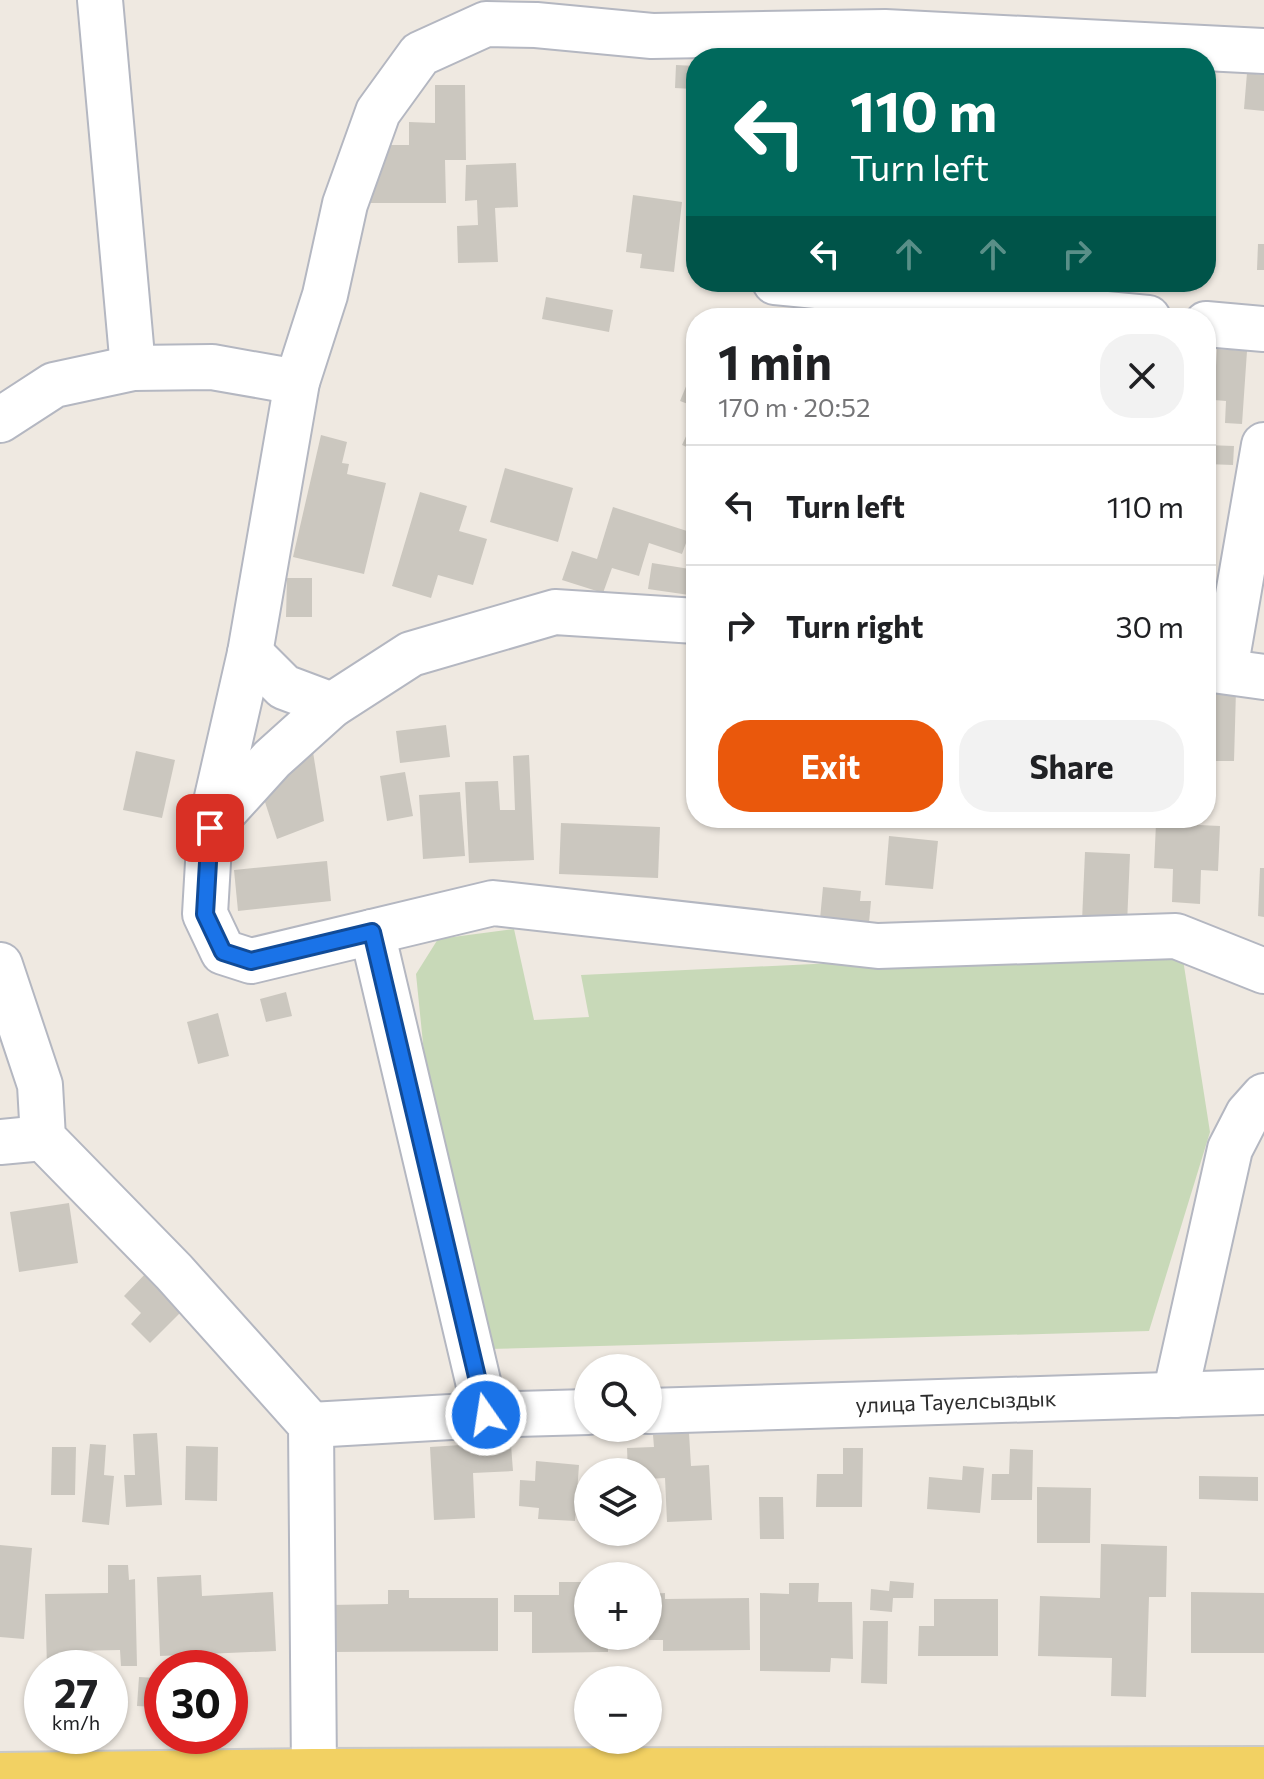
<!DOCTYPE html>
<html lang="en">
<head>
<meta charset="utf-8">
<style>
	body { margin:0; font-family:Commissioner,sans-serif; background:#f2f2f2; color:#202124; height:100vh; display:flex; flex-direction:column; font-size:30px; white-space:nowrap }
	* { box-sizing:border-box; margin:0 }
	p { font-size:26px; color:#757577 }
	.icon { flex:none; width:44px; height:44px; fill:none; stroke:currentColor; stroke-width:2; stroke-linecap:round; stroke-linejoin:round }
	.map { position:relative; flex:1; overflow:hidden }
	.drawer { position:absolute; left:686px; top:308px; width:530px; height:520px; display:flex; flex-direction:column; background:#fff; border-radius:32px; box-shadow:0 2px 6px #0004 }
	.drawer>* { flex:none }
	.hud { position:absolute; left:686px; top:48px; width:530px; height:244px; border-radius:32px; box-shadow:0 2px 6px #0004; background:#00695c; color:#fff; overflow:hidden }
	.buttons { position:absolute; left:574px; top:1354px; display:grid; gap:16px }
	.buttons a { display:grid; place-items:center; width:88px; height:88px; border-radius:50%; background:#fff; box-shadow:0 2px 6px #0004; font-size:40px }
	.speed { position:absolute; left:24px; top:1650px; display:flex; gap:16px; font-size:40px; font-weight:700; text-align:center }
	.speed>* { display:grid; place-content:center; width:104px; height:104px; border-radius:50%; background:#fff; box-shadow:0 2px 6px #0004; line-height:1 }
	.speed small { font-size:20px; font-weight:400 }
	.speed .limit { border:12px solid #d22; background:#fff; color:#111 }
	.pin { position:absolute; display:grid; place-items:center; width:68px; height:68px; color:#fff; margin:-34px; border-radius:16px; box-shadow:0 4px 12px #0006 }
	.me { position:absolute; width:88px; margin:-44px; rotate:347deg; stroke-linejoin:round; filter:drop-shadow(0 0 6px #0008) }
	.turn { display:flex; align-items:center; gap:28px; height:168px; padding:0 32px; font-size:36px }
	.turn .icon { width:104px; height:104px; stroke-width:2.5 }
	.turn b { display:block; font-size:56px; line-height:68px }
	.lanes { display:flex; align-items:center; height:76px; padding:0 32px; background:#0003; justify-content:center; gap:40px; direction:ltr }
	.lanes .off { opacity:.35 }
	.round { display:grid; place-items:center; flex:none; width:84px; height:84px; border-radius:32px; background:#f2f2f2 }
	.headline { display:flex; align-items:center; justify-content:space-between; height:136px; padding:0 32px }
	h1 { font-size:48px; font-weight:700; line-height:60px }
	.primary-button { display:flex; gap:16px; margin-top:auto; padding:16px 32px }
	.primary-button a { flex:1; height:92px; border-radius:32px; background:#ea580c; color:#fff; font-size:32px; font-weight:700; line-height:92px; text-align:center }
	.primary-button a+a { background:#f2f2f2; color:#202124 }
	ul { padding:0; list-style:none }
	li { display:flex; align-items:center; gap:24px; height:120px; padding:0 32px; border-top:2px solid #e0e0e0 }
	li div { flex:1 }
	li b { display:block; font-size:30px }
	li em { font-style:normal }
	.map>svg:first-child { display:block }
	.cemetery { fill:#c8d9b8 }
	.building { fill:#cbc7bf }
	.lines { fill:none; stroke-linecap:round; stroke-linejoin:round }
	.minor-casing { stroke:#b4b7c1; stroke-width:48 }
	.major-casing { stroke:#c9c9c9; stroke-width:48 }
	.minor { stroke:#fff; stroke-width:44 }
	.major { stroke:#f2d163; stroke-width:44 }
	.route-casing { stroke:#114b97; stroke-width:20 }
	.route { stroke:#1a73e8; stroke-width:14 }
	.labels { text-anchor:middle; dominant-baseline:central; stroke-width:8; stroke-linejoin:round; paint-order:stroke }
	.street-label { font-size:22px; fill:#2e2e2e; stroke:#fff }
</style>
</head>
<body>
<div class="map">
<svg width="1264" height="1779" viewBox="0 0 1264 1779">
	<rect width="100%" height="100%" fill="#efe9e1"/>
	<path class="cemetery" d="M 514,929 L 534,1020 L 589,1017 L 581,975 L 959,957 L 1182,953 L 1210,1132 L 1149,1331 L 489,1349 L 433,1142 L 416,974 L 438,939 Z"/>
	<g class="building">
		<path d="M 676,65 L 696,66 L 696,94 L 692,94 L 692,89 L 675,88 Z"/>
		<path d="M 1247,73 L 1264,75 L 1264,111 L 1244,109 Z"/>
		<path d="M 435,85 L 465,85 L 466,160 L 445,160 L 446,203 L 371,203 L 371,145 L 409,145 L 409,122 L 435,123 Z"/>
		<path d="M 516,163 L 518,207 L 495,208 L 498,262 L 458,263 L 457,226 L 478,225 L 477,200 L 465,201 L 466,165 Z"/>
		<path d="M 633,195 L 682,202 L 674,272 L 640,268 L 642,254 L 626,252 Z"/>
		<path d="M 1258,244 L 1264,244 L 1264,270 L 1257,270 Z"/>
		<path d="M 546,297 L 613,310 L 609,332 L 542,319 Z"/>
		<path d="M 1217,349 L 1247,351 L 1242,424 L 1225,423 L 1226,401 L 1214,400 Z"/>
		<path d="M 696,362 L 696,407 L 680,401 Z"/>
		<path d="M 693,421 L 696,422 L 696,451 L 682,445 Z"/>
		<path d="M 321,435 L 347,442 L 342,463 L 349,464 L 347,474 L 386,483 L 364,574 L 293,557 Z"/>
		<path d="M 1206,445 L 1234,446 L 1233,465 L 1206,464 Z"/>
		<path d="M 505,468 L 573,488 L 558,542 L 490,522 Z"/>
		<path d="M 420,492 L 467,506 L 459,531 L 487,539 L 473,585 L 438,575 L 431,598 L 392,586 Z"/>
		<path d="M 613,507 L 690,532 L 682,554 L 649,543 L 639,576 L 612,568 L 603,593 L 562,580 L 572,551 L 597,559 Z"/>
		<path d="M 1206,535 L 1214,535 L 1209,643 L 1206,643 Z"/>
		<path d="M 652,563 L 696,570 L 696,596 L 648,589 Z"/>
		<path d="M 287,578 L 312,578 L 312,617 L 286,617 Z"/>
		<path d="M 1206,689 L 1236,690 L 1234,761 L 1206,761 Z"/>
		<path d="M 446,725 L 450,757 L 400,763 L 396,731 Z"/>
		<path d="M 136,751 L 175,760 L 162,818 L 123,810 Z"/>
		<path d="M 313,752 L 324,821 L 277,839 L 264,799 Z"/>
		<path d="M 529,755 L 534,860 L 469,863 L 465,782 L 498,781 L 500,810 L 515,810 L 513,756 Z"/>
		<path d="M 405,772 L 413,816 L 387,821 L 380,776 Z"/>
		<path d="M 460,792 L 465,856 L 423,859 L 419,795 Z"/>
		<path d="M 561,823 L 660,827 L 658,878 L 559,874 Z"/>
		<path d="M 1156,823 L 1220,826 L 1218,871 L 1201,870 L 1200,904 L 1172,902 L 1173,869 L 1154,868 Z"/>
		<path d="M 889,836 L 938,841 L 933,889 L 885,885 Z"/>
		<path d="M 1085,852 L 1130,854 L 1127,924 L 1082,921 Z"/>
		<path d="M 327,861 L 331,901 L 238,911 L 234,870 Z"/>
		<path d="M 1260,868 L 1264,868 L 1264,917 L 1258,916 Z"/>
		<path d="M 823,887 L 861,891 L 860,901 L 871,901 L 869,923 L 820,919 Z"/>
		<path d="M 286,992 L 292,1016 L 266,1022 L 260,999 Z"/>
		<path d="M 218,1013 L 229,1056 L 198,1064 L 187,1022 Z"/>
		<path d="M 69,1203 L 78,1263 L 19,1272 L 10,1212 Z"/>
		<path d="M 149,1270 L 186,1307 L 150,1343 L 131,1324 L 141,1313 L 124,1296 Z"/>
		<path d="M 510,1432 L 513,1471 L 473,1473 L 475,1518 L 434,1520 L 430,1447 L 476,1444 L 476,1434 Z"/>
		<path d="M 157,1433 L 162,1505 L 126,1507 L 124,1475 L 135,1475 L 133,1434 Z"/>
		<path d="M 689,1433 L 691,1466 L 709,1465 L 712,1520 L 667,1522 L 665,1478 L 648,1479 L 648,1472 L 628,1472 L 627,1448 L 654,1447 L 653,1435 Z"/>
		<path d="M 90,1444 L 106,1445 L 104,1475 L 114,1476 L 109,1525 L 82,1522 Z"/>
		<path d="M 186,1446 L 218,1447 L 217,1501 L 185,1500 Z"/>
		<path d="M 52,1447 L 76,1447 L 75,1495 L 51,1495 Z"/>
		<path d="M 843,1448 L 863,1448 L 862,1507 L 816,1507 L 817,1474 L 843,1474 Z"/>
		<path d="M 1010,1449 L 1033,1450 L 1032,1500 L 991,1500 L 992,1474 L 1009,1474 Z"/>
		<path d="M 536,1461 L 579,1465 L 575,1521 L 538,1519 L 539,1508 L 519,1506 L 520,1480 L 535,1481 Z"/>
		<path d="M 963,1466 L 984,1468 L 980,1513 L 927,1509 L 929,1477 L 962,1480 Z"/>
		<path d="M 1199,1476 L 1258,1477 L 1258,1501 L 1199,1499 Z"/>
		<path d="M 1037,1487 L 1091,1488 L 1090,1543 L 1037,1543 Z"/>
		<path d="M 759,1497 L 783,1497 L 784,1539 L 760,1539 Z"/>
		<path d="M 1101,1544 L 1167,1546 L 1166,1597 L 1149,1597 L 1146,1697 L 1111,1696 L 1112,1658 L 1038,1656 L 1040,1596 L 1100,1598 Z"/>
		<path d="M 0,1545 L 32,1548 L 24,1639 L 0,1637 Z"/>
		<path d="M 108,1565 L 128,1565 L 129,1580 L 135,1579 L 137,1666 L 121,1666 L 120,1650 L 70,1651 L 70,1668 L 47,1668 L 45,1594 L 108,1593 Z"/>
		<path d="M 201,1575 L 202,1596 L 273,1592 L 276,1651 L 160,1656 L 157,1577 Z"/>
		<path d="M 890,1581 L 914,1583 L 913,1598 L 893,1598 L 892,1612 L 870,1610 L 871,1589 L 889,1591 Z"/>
		<path d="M 559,1582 L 588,1582 L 588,1602 L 587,1602 L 588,1636 L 608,1636 L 608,1652 L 532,1653 L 532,1612 L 514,1612 L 514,1595 L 559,1595 Z"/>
		<path d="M 789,1583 L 819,1583 L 818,1602 L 852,1602 L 853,1659 L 831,1658 L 830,1672 L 760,1671 L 760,1593 L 789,1594 Z"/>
		<path d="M 388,1590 L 409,1590 L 409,1598 L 498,1598 L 498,1651 L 330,1652 L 329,1605 L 388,1604 Z"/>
		<path d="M 1191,1592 L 1264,1593 L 1264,1653 L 1191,1653 Z"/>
		<path d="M 665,1593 L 665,1599 L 749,1598 L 750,1650 L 663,1651 L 663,1640 L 649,1640 L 649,1594 Z"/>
		<path d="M 934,1599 L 998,1599 L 998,1656 L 918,1656 L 919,1626 L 934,1626 Z"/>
		<path d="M 863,1621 L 888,1621 L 887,1684 L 861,1683 Z"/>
		<path d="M 139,1677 L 156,1678 L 154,1707 L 137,1706 Z"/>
	</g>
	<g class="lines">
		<g class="minor-casing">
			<g id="minor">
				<path d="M 100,0 L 133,368"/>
				<path d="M 1264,51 L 885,32 L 652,36 L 536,25 L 486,24 L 420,54 L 378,112 L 345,204 L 325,295 L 297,382 L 250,653 L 210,828 L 205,914 L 223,952 L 251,961 L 493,903 L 878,946 L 1176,936 L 1264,971"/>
				<path d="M 775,282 L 1148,318"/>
				<path d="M 1206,324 L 1264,329"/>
				<path d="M 0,420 L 54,385 L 133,368 L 212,367 L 297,382"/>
				<path d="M 250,653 L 284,687 L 332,705"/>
				<path d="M 1206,669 L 1264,677"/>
				<path d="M 1225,670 L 1264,445"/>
				<path d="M 211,826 L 272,759 L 332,705 L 411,654 L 555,612 L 696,621"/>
				<path d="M 372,932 L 486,1415"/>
				<path d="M 0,965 L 40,1085 L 43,1138 L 174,1272 L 311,1425 L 314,1771"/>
				<path d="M 0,1142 L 43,1138"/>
				<path d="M 1175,1395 L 1230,1149 L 1248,1114 L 1264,1096"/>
				<path d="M 648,1411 L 1264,1392"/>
				<path d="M 311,1425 L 486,1415 L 588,1412"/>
			</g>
		</g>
		<g class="major-casing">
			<path id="major" d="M 0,1775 L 314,1771 L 1264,1769"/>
		</g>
		<use href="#minor" class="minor"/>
		<use href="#major" class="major"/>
	</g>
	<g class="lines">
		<g class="route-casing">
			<path id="route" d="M 210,828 L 205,914 L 223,952 L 251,961 L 372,932 L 486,1415"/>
		</g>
		<use href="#route" class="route"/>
	</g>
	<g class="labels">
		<g class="street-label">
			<text transform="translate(956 1401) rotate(-2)">улица Тауелсыздык</text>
		</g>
	</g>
</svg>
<div class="buttons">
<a><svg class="icon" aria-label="search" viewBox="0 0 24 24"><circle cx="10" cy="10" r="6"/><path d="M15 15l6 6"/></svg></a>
<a><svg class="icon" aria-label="layers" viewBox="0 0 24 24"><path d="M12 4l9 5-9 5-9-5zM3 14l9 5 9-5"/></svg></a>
<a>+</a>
<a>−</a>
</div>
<div class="speed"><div>27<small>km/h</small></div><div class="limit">30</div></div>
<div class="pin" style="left:210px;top:828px;background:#d93025"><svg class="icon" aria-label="arrive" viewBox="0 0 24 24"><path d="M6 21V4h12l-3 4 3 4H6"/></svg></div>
<svg class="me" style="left:486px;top:1415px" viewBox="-20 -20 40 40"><circle r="17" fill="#1a73e8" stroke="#fff" stroke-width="3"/><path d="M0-11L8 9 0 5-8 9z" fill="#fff"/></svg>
<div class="hud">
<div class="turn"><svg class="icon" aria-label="left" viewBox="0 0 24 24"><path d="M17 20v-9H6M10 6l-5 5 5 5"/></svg><div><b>110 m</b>Turn left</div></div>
<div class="lanes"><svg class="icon" aria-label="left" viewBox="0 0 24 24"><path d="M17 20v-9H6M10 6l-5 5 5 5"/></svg><svg class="icon off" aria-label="ahead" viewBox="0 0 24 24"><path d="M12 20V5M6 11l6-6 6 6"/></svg><svg class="icon off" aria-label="ahead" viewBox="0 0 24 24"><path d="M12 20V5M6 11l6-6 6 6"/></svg><svg class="icon off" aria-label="right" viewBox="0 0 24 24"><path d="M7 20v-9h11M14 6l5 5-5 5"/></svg></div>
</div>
<section class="drawer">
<div class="headline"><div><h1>1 min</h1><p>170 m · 20:52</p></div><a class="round"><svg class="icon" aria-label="close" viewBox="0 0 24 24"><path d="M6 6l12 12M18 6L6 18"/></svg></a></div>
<ul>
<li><svg class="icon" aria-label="left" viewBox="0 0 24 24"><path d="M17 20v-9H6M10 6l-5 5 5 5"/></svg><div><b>Turn left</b></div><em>110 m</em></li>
<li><svg class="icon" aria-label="right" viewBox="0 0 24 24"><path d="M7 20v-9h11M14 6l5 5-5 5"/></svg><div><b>Turn right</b></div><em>30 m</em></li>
</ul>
<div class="primary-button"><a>Exit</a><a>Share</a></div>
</section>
</div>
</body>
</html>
